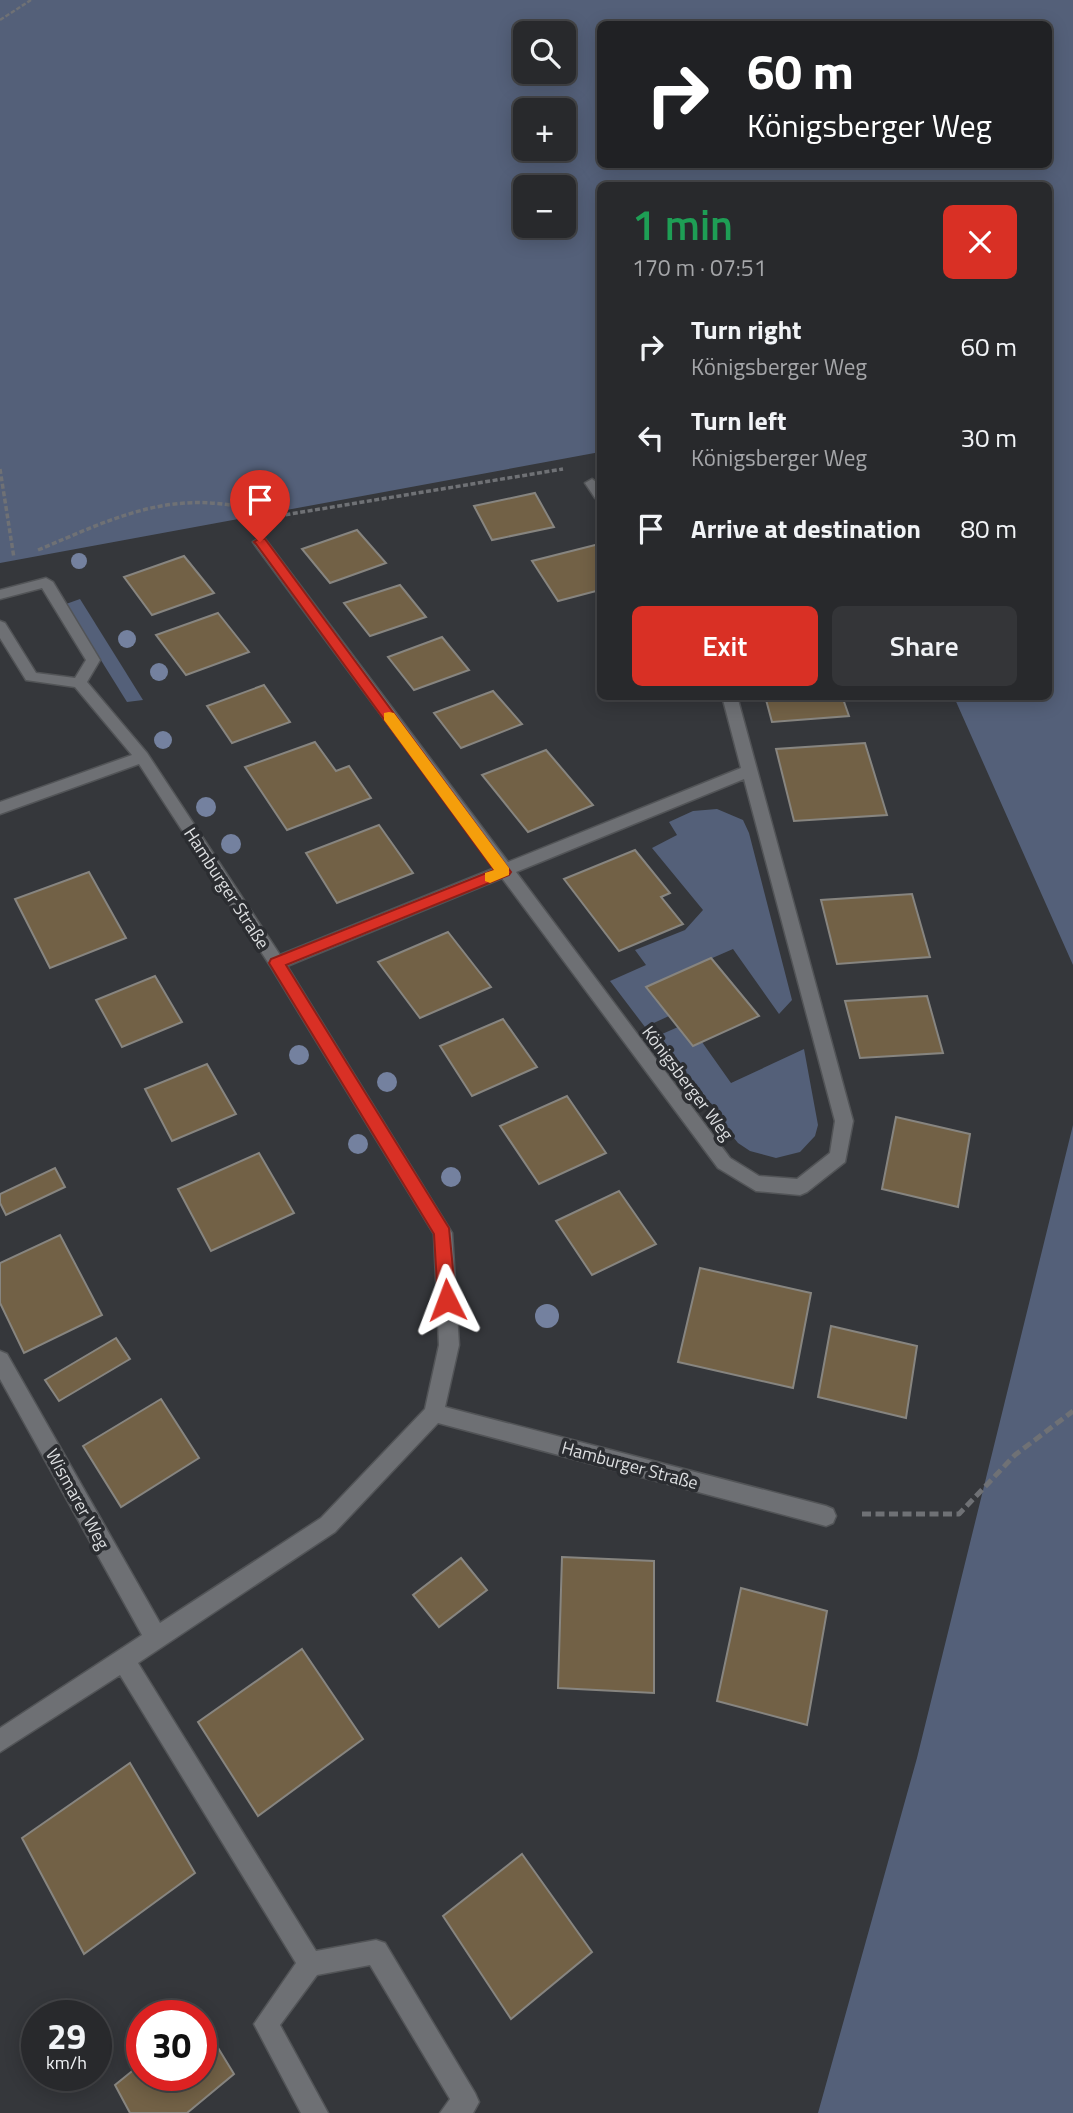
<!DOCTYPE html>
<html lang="en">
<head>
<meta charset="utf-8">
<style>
	body { margin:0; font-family:"Titillium Web",sans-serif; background:#343538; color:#f1f3f6; height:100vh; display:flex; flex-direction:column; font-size:26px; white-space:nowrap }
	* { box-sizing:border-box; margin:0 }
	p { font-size:23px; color:#a5a6a9 }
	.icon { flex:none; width:38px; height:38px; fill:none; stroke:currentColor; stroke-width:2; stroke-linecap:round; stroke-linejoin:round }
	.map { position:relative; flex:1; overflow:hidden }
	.details { position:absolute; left:597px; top:182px; width:455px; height:518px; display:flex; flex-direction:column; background:#28292c; border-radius:10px; box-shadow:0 4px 18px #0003,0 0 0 2px #444548 }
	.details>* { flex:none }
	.hud { position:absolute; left:597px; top:21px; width:455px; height:147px; border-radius:10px; box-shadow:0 4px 18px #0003,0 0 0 2px #444548; background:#202124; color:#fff; overflow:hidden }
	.controls { position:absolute; left:513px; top:21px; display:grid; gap:14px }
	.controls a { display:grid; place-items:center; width:63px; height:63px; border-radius:10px; background:#28292c; box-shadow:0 4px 18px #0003,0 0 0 2px #444548; font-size:35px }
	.speed { position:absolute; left:21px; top:2000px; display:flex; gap:14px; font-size:35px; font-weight:700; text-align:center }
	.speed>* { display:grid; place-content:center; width:91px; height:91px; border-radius:50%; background:#28292c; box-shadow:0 4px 18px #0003,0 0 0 2px #444548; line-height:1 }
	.speed small { font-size:18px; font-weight:400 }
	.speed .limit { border:10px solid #d22; background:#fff; color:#111 }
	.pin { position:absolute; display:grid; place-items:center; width:60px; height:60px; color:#fff; margin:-72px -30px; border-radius:50% 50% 50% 0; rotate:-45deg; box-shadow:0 0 7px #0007 }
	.pin .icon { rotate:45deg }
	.me { position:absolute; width:77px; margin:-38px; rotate:357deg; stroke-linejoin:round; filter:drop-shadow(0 0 5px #0008) }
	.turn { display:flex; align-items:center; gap:24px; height:147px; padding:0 35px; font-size:32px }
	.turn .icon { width:91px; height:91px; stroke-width:2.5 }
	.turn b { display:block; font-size:49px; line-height:60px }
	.round { display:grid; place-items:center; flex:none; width:74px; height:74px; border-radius:10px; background:#343538 }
	.head { display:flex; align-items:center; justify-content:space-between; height:119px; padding:0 35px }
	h1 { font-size:42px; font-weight:600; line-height:52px; color:#1e9e55 }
	.primary-button { display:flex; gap:14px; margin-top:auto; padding:14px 35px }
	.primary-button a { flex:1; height:80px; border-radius:10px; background:#d93025; color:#fff; font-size:28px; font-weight:600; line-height:80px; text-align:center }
	.primary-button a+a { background:#343538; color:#f1f3f6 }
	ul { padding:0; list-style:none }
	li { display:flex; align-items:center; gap:21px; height:91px; padding:0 35px }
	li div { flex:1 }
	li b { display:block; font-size:26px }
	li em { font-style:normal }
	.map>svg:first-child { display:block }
	.green { fill:#546079; fill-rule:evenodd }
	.building { fill:#726146; stroke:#878580; stroke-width:2 }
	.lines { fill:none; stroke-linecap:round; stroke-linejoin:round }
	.minor-casing { stroke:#525457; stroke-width:3 }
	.path-far2 { stroke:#6f7175; stroke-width:2.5; stroke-dasharray:4.5 2; stroke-linecap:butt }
	.path-far1 { stroke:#6f7175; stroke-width:3.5; stroke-dasharray:5 2.5; stroke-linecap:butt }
	.path { stroke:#6f7175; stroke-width:5; stroke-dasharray:9 4.5; stroke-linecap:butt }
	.minor { fill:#6e7074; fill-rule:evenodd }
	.tree { fill:#74819f }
	.route { fill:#d93025; stroke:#8d1f18; stroke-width:2 }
	.slow { fill:#f59e0b }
	.labels { text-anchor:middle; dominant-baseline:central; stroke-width:7; stroke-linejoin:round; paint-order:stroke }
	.street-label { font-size:18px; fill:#dcdee0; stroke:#2b2d31 }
</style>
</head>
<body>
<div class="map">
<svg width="1073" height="2113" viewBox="0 0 1073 2113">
	<rect width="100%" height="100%" fill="#35373b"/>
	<g class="green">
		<path d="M 0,0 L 1073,0 L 1073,965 L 954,697 L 1048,696 L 1048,186 L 600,186 L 600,452 L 0,563 ZM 1048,24 L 1048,164 L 600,164 L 600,24 ZM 564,33 L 564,72 L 525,72 L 525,33 ZM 564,110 L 564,149 L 525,149 L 525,110 ZM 564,187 L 564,226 L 525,226 L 525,187 Z"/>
		<path d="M 80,599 L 143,700 L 127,702 L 66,604 Z"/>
		<path d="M 717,809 L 743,820 L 749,833 L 792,1000 L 779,1014 L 733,949 L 646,987 L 669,1016 L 645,1027 L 610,981 L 646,965 L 635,950 L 685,930 L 703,910 L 652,848 L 677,835 L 669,822 L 693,811 Z"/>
		<path d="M 678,1027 L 693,1046 L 702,1042 L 731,1083 L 804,1049 L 818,1125 L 815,1136 L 800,1152 L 776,1158 L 750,1151 L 738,1143 L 653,1038 Z"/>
		<path d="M 1073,1125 L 1073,2113 L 818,2113 L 917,1758 Z"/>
	</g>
	<g class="building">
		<path d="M 535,493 L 554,527 L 492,540 L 474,506 Z"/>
		<path d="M 357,530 L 386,563 L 330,583 L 302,549 Z"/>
		<path d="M 599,544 L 600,590 L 558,601 L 532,561 Z"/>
		<path d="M 184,556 L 214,593 L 152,615 L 124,577 Z"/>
		<path d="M 400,585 L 426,617 L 370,636 L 344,603 Z"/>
		<path d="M 218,613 L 249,652 L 186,675 L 156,635 Z"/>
		<path d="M 442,637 L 469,670 L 414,690 L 388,657 Z"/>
		<path d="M 264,685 L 290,722 L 232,743 L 207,706 Z"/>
		<path d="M 493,691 L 522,724 L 461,748 L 434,713 Z"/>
		<path d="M 765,696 L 842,696 L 849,716 L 772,722 Z"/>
		<path d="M 315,742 L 336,771 L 349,766 L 371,798 L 287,830 L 245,767 Z"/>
		<path d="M 865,743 L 887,815 L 794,821 L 776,749 Z"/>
		<path d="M 546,750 L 593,805 L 528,832 L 482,775 Z"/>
		<path d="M 379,825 L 413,873 L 337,903 L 306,853 Z"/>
		<path d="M 635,850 L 670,893 L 661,897 L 683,924 L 619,951 L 564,879 Z"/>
		<path d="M 89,872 L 126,938 L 50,968 L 15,899 Z"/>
		<path d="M 912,894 L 930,957 L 837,964 L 821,900 Z"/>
		<path d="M 448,932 L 491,987 L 420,1018 L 378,962 Z"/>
		<path d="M 711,958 L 759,1016 L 693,1046 L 646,987 Z"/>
		<path d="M 155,976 L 182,1022 L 122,1047 L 96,1000 Z"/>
		<path d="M 927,996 L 943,1053 L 860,1058 L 845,1001 Z"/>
		<path d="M 503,1019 L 537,1067 L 472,1096 L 440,1046 Z"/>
		<path d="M 207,1064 L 236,1114 L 172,1141 L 145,1089 Z"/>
		<path d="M 567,1096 L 606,1153 L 539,1184 L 500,1126 Z"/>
		<path d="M 896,1117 L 970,1134 L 958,1207 L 882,1189 Z"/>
		<path d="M 259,1153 L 294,1213 L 211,1251 L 178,1189 Z"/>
		<path d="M 55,1168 L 65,1187 L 6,1215 L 0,1203 L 0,1194 Z"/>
		<path d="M 619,1191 L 656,1244 L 592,1275 L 556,1221 Z"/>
		<path d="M 60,1235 L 102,1315 L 24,1353 L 0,1303 L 0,1263 Z"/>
		<path d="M 700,1268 L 811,1293 L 793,1388 L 678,1362 Z"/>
		<path d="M 831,1326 L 917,1346 L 906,1418 L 818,1397 Z"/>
		<path d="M 116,1338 L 130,1359 L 59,1401 L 45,1380 Z"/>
		<path d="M 161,1399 L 199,1458 L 121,1507 L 83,1446 Z"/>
		<path d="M 562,1557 L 654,1561 L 654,1693 L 558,1688 Z"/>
		<path d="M 461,1558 L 487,1590 L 439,1627 L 413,1595 Z"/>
		<path d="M 741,1588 L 827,1611 L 807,1725 L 717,1701 Z"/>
		<path d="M 302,1649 L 363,1739 L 258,1816 L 198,1722 Z"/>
		<path d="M 130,1763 L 195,1873 L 84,1954 L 22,1838 Z"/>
		<path d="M 522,1854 L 592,1952 L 511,2019 L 443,1916 Z"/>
		<path d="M 201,2020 L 234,2074 L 187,2113 L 130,2113 L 115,2085 L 142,2063 L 142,2076 L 201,2076 Z"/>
	</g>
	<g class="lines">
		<g class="minor-casing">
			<g id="minor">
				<path d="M 592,479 L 600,485 L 600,499 L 595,498 L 585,483 Z"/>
				<path d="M 260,538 L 265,539 L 508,862 L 741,768 L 722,696 L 737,696 L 853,1121 L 845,1162 L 807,1192 L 800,1195 L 756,1191 L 718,1168 L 502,878 L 287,966 L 452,1233 L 459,1345 L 445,1407 L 826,1506 L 833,1509 L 836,1516 L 833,1523 L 826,1526 L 438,1423 L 335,1532 L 138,1663 L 316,1951 L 376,1940 L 385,1943 L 475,2093 L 479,2102 L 473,2113 L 440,2113 L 450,2099 L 370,1965 L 317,1975 L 280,2025 L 328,2113 L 301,2113 L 254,2024 L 296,1963 L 120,1675 L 0,1752 L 0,1728 L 142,1635 L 0,1379 L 0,1351 L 7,1354 L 160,1623 L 321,1518 L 425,1409 L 439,1345 L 434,1234 L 271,967 L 139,764 L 0,814 L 0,802 L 132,755 L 75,687 L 26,680 L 0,638 L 0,621 L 5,623 L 36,673 L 75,678 L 86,660 L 42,588 L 0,599 L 0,590 L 46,578 L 53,582 L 100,660 L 87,682 L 147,753 L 280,955 L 495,868 L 255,545 L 253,542 ZM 744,779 L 835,1121 L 830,1153 L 797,1179 L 759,1176 L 730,1158 L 516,872 Z"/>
			</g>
		</g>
		<path class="path-far2" d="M 0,20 L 31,0"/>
		<g class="path-far1">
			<path d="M 0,469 L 14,558"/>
			<path d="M 278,516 L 563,469"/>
			<path d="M 38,550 C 112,519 171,488 253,510"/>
		</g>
		<path class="path" d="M 862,1514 L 959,1514 L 1015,1455 L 1073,1411"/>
		<use href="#minor" class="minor"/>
	</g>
	<g class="tree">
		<circle cx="79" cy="561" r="8"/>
		<circle cx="127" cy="639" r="9"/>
		<circle cx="159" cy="672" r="9"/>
		<circle cx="163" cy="740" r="9"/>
		<circle cx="206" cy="807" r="10"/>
		<circle cx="231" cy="844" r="10"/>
		<circle cx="299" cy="1055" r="10"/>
		<circle cx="387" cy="1082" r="10"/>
		<circle cx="358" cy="1144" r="10"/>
		<circle cx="451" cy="1177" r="10"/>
		<circle cx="547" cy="1316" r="12"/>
	</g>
	<path class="route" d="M 260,538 L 265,539 L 511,872 L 509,875 L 286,965 L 449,1228 L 456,1300 L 447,1308 L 438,1300 L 434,1234 L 269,963 L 271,959 L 494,870 L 256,544 L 254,542 Z"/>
	<path class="slow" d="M 389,712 L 394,713 L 509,868 L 509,875 L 490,883 L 485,881 L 485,873 L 494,870 L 384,720 L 384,713 Z"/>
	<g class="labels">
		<g class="street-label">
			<text transform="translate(227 888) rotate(57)">Hamburger Straße</text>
			<text transform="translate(688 1083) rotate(53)">Königsberger Weg</text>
			<text transform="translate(630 1465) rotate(15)">Hamburger Straße</text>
			<text transform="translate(78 1499) rotate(61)">Wismarer Weg</text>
		</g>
	</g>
</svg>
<div class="controls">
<a><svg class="icon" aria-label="search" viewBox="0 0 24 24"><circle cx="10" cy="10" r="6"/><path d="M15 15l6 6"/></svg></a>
<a>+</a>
<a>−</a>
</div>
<div class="speed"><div>29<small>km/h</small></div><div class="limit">30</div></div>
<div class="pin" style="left:260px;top:542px;background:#d93025"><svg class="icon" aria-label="arrive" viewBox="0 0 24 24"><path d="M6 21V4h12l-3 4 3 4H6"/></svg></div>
<svg class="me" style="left:447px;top:1300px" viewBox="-20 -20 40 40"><path d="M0-17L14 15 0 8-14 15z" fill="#d93025" stroke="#fff" stroke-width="4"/></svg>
<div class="hud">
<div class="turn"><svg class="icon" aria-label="right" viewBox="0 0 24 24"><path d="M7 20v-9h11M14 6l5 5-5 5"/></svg><div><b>60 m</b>Königsberger Weg</div></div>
</div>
<section class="details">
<div class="head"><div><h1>1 min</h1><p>170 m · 07:51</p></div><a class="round" style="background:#d93025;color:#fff"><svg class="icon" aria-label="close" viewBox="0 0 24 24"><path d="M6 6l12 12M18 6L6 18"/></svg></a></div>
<ul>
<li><svg class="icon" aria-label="right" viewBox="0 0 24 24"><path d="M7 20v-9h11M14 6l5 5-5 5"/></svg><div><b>Turn right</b><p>Königsberger Weg</p></div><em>60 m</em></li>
<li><svg class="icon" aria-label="left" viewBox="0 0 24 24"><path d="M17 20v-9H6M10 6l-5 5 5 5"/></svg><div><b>Turn left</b><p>Königsberger Weg</p></div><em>30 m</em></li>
<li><svg class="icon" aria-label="arrive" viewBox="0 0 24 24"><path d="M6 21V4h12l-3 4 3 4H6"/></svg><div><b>Arrive at destination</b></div><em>80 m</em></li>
</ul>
<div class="primary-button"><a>Exit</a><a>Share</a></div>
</section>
</div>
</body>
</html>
